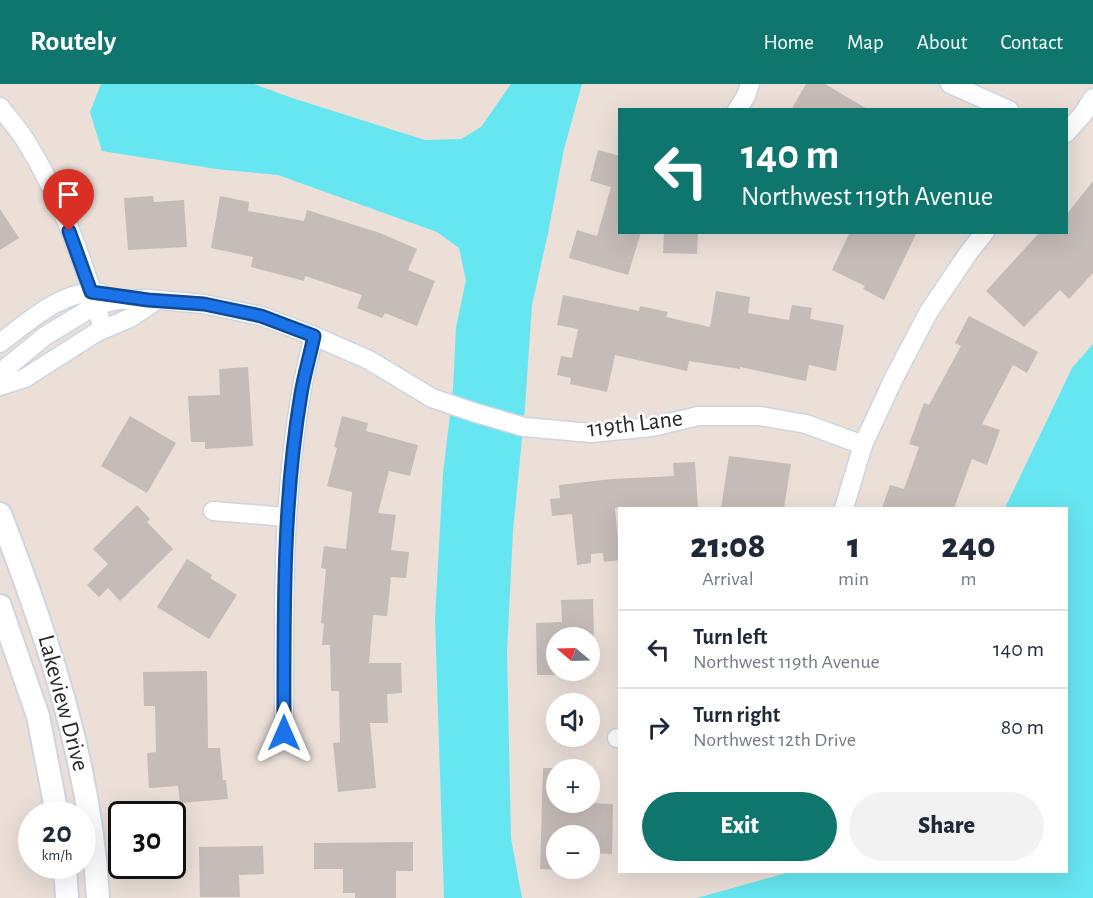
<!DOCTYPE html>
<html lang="en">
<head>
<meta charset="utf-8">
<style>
	body { margin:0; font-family:"Alegreya Sans",sans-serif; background:#f2f2f3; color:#1f2937; height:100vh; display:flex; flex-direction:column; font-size:22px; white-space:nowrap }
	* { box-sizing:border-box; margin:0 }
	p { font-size:20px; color:#747a83 }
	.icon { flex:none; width:33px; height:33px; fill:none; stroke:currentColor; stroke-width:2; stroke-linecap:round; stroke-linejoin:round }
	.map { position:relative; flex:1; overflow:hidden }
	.panel { position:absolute; left:618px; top:423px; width:450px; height:366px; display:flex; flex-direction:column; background:#fff; border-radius:0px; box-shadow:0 6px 24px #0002 }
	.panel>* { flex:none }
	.top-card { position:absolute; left:618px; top:24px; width:450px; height:126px; border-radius:0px; box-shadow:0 6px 24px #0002; background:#0f766e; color:#fff; overflow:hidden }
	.needle { width:39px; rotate:289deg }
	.tools { position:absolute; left:546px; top:543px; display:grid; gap:12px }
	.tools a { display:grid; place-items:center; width:54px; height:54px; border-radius:50%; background:#fff; box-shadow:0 6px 24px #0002; font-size:30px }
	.speed { position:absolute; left:18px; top:717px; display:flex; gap:12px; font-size:30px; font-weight:700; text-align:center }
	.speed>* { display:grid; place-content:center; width:78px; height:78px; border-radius:50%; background:#fff; box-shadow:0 6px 24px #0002; line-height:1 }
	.speed small { font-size:15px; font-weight:400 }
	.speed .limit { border:3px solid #111; border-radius:9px; background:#fff; color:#111 }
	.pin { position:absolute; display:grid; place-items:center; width:51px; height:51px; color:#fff; margin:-62px -26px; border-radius:50% 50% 50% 0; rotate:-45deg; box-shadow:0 0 6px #0007 }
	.pin .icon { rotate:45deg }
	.me { position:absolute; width:66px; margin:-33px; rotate:0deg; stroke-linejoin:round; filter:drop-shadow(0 0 4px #0008) }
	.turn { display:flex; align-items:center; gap:21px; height:126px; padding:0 24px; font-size:27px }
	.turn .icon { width:78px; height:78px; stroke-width:2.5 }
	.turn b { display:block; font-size:42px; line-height:51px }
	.eta { display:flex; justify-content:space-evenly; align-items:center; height:102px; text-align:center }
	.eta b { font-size:36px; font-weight:800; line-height:42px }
	.action { display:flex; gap:12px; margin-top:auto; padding:12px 24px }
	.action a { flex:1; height:69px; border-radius:36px; background:#0f766e; color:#fff; font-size:24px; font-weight:800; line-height:69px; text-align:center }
	.action a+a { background:#f2f2f3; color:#1f2937 }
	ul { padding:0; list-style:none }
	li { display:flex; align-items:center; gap:18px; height:78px; padding:0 24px; border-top:2px solid #e0e1e3 }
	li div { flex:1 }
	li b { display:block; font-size:22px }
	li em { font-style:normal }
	header { display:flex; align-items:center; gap:36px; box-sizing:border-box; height:84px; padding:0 30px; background:#0f766e; color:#fff }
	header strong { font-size:28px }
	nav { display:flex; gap:33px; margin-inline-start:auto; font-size:21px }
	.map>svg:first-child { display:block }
	.water { fill:#66e6f1 }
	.building { fill:#c5bcb8 }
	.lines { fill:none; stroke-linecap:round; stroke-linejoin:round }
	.minor-casing { stroke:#cdd5e1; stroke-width:21 }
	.tertiary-casing { stroke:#cdd5e1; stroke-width:26 }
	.minor { stroke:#fff; stroke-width:18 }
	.tertiary { stroke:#fff; stroke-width:22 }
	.route-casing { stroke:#114b97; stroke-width:15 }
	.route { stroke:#1a73e8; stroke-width:10 }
	.labels { text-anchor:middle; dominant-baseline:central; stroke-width:5; stroke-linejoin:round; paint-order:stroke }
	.street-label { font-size:24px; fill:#272727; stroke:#fff }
</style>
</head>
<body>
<header>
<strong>Routely</strong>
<nav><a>Home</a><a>Map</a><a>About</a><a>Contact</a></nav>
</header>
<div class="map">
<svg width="1093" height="814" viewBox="0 0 1093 814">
	<rect width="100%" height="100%" fill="#ebdfd8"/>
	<g class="water">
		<path d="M 101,0 L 254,0 L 292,14 L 425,56 L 461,55 L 481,43 L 511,0 L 582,0 L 564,65 L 548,149 L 532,221 L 525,323 L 513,447 L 507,568 L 511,754 L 522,814 L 444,814 L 435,535 L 443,390 L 453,305 L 456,244 L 466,196 L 459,164 L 437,148 L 278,91 L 216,85 L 102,67 L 90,28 Z"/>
		<path d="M 1093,260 L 1093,814 L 697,814 L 790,788 L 1066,788 L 1066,424 L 1005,424 L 1072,284 Z"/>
	</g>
	<g class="building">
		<path d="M 806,0 L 825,0 L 869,26 L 791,26 Z"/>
		<path d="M 598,66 L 620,72 L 620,148 L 641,148 L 628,191 L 569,174 L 577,146 L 597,152 L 611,103 L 590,97 Z"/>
		<path d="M 1093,97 L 1093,189 L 1069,215 L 1060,206 L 1024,243 L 986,207 L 1040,148 L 1066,148 L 1066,131 Z"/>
		<path d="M 153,112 L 154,118 L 184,116 L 187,163 L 128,166 L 124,114 Z"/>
		<path d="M 220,112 L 249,118 L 248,127 L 304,137 L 307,126 L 380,149 L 417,165 L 408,186 L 435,197 L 417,242 L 385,229 L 382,234 L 357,224 L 362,211 L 305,192 L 304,197 L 251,183 L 253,173 L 211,164 Z"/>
		<path d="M 0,125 L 19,154 L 0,166 Z"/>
		<path d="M 664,148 L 698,148 L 697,170 L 663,169 Z"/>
		<path d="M 850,148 L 917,148 L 884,216 L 863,205 L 865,202 L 832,186 Z"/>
		<path d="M 716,207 L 750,213 L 748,229 L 789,236 L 792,221 L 812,224 L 810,235 L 844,241 L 836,287 L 809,281 L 806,297 L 740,283 L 740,285 L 689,277 L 687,287 L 615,271 L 607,308 L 570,300 L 571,294 L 557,291 L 561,272 L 572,274 L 578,245 L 557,241 L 563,211 L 639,227 L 640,222 L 668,228 L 666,233 L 710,243 Z"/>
		<path d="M 969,232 L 1038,268 L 1027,289 L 1013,281 L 982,340 L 1000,346 L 987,381 L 972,375 L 954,424 L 882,424 L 890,401 L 904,405 L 919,363 L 909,360 L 924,319 L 929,321 L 961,262 L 955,259 Z"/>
		<path d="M 248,283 L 253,362 L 205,365 L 205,358 L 191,358 L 188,312 L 220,311 L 219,285 Z"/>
		<path d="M 130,332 L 176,359 L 147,409 L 101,382 Z"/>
		<path d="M 342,332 L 368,339 L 366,347 L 418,361 L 410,392 L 389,387 L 378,429 L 396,431 L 391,466 L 409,468 L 406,494 L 391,493 L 387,532 L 373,531 L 369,579 L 401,579 L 402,609 L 387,610 L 388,639 L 370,639 L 376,704 L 338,708 L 333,659 L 340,658 L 339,607 L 331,607 L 330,561 L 322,561 L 324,540 L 321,539 L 326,485 L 321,484 L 324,462 L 346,465 L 352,408 L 327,402 L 337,364 L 334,363 Z"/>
		<path d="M 729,372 L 791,380 L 784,424 L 721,424 Z"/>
		<path d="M 695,378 L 698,424 L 615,424 L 620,476 L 604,478 L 603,469 L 591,470 L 591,479 L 577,481 L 572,430 L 552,432 L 550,415 L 560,414 L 559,401 L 612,395 L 674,392 L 673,379 Z"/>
		<path d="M 137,421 L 150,435 L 147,438 L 173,465 L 120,517 L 108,504 L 99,513 L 87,501 L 108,480 L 93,465 Z"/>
		<path d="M 187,475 L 212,491 L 210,494 L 237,511 L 209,555 L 157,523 Z"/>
		<path d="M 593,515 L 594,554 L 556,554 L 556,591 L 537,591 L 536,539 L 562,538 L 561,516 Z"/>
		<path d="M 207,587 L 208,664 L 220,664 L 223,696 L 226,696 L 228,715 L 180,719 L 178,702 L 149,704 L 147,669 L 156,668 L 155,622 L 144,622 L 143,588 Z"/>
		<path d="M 543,684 L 556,684 L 556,718 L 613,720 L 612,770 L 590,769 L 590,752 L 556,752 L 556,786 L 540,785 Z"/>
		<path d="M 413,758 L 413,787 L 396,787 L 396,814 L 355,814 L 355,809 L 343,809 L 343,785 L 314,785 L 314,759 Z"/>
		<path d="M 263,762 L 264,790 L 239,791 L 240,813 L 200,813 L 199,763 Z"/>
	</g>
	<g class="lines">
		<g class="minor-casing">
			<g id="minor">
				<path d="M 950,0 L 1009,26"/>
				<path d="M 0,23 C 10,36 22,49 30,64 C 63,119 86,184 103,245"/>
				<path d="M 737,26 L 746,12 L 750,0"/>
				<path d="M 1066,49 L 1083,30 L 1093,14"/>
				<path d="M 0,259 C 28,238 64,204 101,209"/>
				<path d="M 0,289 L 45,252 L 96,221 L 118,216 L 148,215 L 204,220 L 261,232 L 314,252 L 369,276 L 432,314 L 473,328 L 524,343 L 591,349 L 652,343 L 698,332 L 760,332 L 806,340 L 863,361"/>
				<path d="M 0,302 L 25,294 L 97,248 L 130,234 L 157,216"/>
				<path d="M 844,424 L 863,361 L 893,296 L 928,229 L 969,168 L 985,148"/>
				<path d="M 213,427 L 287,433"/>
				<path d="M 284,649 C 284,537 281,422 301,310 C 304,291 309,272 314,252"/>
				<path d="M 617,654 L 620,654"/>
			</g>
		</g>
		<g class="tertiary-casing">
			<g id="tertiary">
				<path d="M 0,430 C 48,554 91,680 98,814"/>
				<path d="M 0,522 L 38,632 L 57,730"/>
				<path d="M 65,782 L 67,814"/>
			</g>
		</g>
		<use href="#minor" class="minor"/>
		<use href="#tertiary" class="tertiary"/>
	</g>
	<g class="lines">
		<g class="route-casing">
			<path id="route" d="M 69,147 L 91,208 L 148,216 L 204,220 L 261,232 L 314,252 C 310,272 304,291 301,310 C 282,422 284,536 284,649"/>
		</g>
		<use href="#route" class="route"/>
	</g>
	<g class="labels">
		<g class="street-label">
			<text transform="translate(635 340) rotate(-7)">119th Lane</text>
			<text transform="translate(63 619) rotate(75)">Lakeview Drive</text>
		</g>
	</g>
</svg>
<div class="tools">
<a><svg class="needle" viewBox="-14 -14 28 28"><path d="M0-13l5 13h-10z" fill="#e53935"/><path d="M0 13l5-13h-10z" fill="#747a83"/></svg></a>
<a><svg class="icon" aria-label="sound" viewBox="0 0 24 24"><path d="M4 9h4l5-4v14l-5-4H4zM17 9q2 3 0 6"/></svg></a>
<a>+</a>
<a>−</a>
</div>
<div class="speed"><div>20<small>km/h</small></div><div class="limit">30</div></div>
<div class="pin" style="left:69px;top:147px;background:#d93025"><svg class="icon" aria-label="arrive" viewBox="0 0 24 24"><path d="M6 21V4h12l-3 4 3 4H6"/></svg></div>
<svg class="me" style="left:284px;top:649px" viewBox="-20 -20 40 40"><path d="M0-17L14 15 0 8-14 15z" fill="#1a73e8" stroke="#fff" stroke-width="4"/></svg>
<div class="top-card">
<div class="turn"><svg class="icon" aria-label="left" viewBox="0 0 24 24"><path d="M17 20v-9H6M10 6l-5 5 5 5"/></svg><div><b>140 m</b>Northwest 119th Avenue</div></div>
</div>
<section class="panel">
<div class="eta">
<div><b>21:08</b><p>Arrival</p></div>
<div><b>1</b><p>min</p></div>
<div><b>240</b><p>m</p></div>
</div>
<ul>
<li><svg class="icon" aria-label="left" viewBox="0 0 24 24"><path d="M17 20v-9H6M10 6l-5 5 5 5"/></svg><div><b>Turn left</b><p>Northwest 119th Avenue</p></div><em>140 m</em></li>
<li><svg class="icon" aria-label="right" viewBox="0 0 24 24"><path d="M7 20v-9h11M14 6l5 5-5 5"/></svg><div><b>Turn right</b><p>Northwest 12th Drive</p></div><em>80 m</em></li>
</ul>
<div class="action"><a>Exit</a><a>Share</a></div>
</section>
</div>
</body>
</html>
